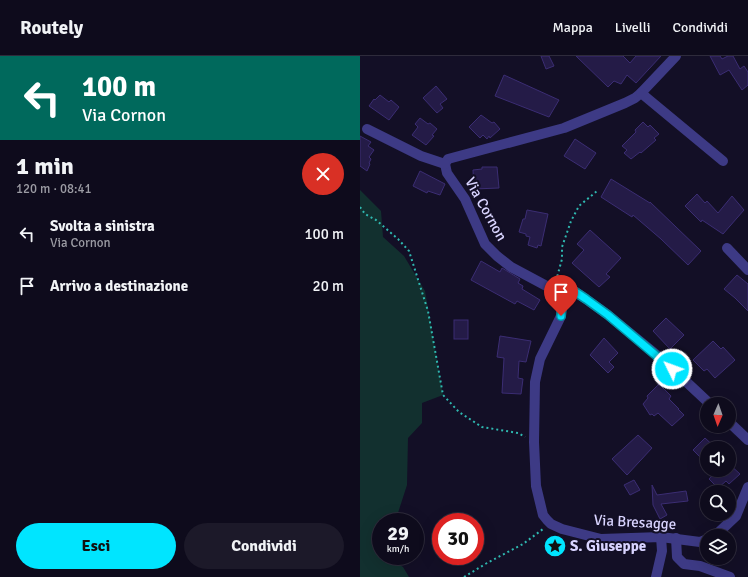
<!DOCTYPE html>
<html lang="it">
<head>
<meta charset="utf-8">
<style>
	body { margin:0; font-family:Signika,sans-serif; background:#1c1929; color:#f1f3f6; height:100vh; display:flex; flex-direction:column; font-size:15px; white-space:nowrap }
	* { box-sizing:border-box; margin:0 }
	p { font-size:13px; color:#9b9ba3 }
	.icon { flex:none; width:22px; height:22px; fill:none; stroke:currentColor; stroke-width:2; stroke-linecap:round; stroke-linejoin:round }
	.map { position:relative; flex:1; overflow:hidden }
	.details { display:flex; flex-direction:column; background:#0e0b1c; width:360px }
	.details>* { flex:none }
	.hud { background:#00695c; color:#fff; overflow:hidden }
	.needle { width:26px; rotate:182deg }
	.tools { position:absolute; left:340px; top:341px; display:grid; gap:8px }
	.tools a { display:grid; place-items:center; width:36px; height:36px; border-radius:50%; background:#0e0b1c; box-shadow:0 4px 16px #0002,0 0 0 1px #2e2b3b; font-size:20px }
	.speed { position:absolute; left:12px; top:457px; display:flex; gap:8px; font-size:20px; font-weight:700; text-align:center }
	.speed>* { display:grid; place-content:center; width:52px; height:52px; border-radius:50%; background:#0e0b1c; box-shadow:0 4px 16px #0002,0 0 0 1px #2e2b3b; line-height:1 }
	.speed small { font-size:10px; font-weight:400 }
	.speed .limit { border:6px solid #d22; background:#fff; color:#111 }
	.pin { position:absolute; display:grid; place-items:center; width:34px; height:34px; color:#fff; margin:-41px -17px; border-radius:50% 50% 50% 0; rotate:-45deg; box-shadow:0 0 4px #0007 }
	.pin .icon { rotate:45deg }
	.me { position:absolute; width:44px; margin:-22px; rotate:312deg; stroke-linejoin:round; filter:drop-shadow(0 0 3px #0008) }
	.turn { display:flex; align-items:center; gap:14px; height:84px; padding:0 16px; font-size:18px }
	.turn .icon { width:52px; height:52px; stroke-width:2.5 }
	.turn b { display:block; font-size:28px; line-height:34px }
	.round { display:grid; place-items:center; flex:none; width:42px; height:42px; border-radius:21px; background:#1c1929 }
	.head { display:flex; align-items:center; justify-content:space-between; height:68px; padding:0 16px }
	h1 { font-size:24px; font-weight:800; line-height:30px }
	.action { display:flex; gap:8px; margin-top:auto; padding:8px 16px }
	.action a { flex:1; height:46px; border-radius:24px; background:#00e5ff; color:#111; font-size:16px; font-weight:800; line-height:46px; text-align:center }
	.action a+a { background:#1c1929; color:#f1f3f6 }
	ul { padding:0; list-style:none }
	li { display:flex; align-items:center; gap:12px; height:52px; padding:0 16px }
	li div { flex:1 }
	li b { display:block; font-size:15px }
	li em { font-style:normal }
	header { display:flex; align-items:center; gap:24px; box-sizing:border-box; height:56px; padding:0 20px; background:#0e0b1c; border-bottom:1px solid #2e2b3b }
	header strong { font-size:19px }
	nav { display:flex; gap:22px; margin-inline-start:auto; font-size:14px }
	main { display:flex; flex:1; min-height:0 }
	.map>svg:first-child { display:block }
	.green { fill:#12302f }
	.building { fill:#241b47; stroke:#3b2d73 }
	.lines { fill:none; stroke-linecap:round; stroke-linejoin:round }
	.path { stroke:#2fb8b0; stroke-width:2; stroke-dasharray:2 3; stroke-linecap:butt }
	.minor { stroke:#3d3a85; stroke-width:10 }
	.route-casing { stroke:#0095a6; stroke-width:10 }
	.route { stroke:#00e5ff; stroke-width:7 }
	.labels { text-anchor:middle; dominant-baseline:central; stroke-width:4; stroke-linejoin:round; paint-order:stroke }
	.street-label { font-size:15px; fill:#d9d4ff; stroke:#130f26 }
	.poi-label { font-size:15px; font-weight:bold; fill:#d9d4ff; stroke:#130f26; text-anchor:start }
</style>
</head>
<body>
<header>
<strong>Routely</strong>
<nav><a>Mappa</a><a>Livelli</a><a>Condividi</a></nav>
</header>
<main>
<section class="details">
<div class="hud">
<div class="turn"><svg class="icon" aria-label="left" viewBox="0 0 24 24"><path d="M17 20v-9H6M10 6l-5 5 5 5"/></svg><div><b>100 m</b>Via Cornon</div></div>
</div>
<div class="head"><div><h1>1 min</h1><p>120 m · 08:41</p></div><a class="round" style="background:#d93025;color:#fff"><svg class="icon" aria-label="close" viewBox="0 0 24 24"><path d="M6 6l12 12M18 6L6 18"/></svg></a></div>
<ul>
<li><svg class="icon" aria-label="left" viewBox="0 0 24 24"><path d="M17 20v-9H6M10 6l-5 5 5 5"/></svg><div><b>Svolta a sinistra</b><p>Via Cornon</p></div><em>100 m</em></li>
<li><svg class="icon" aria-label="arrive" viewBox="0 0 24 24"><path d="M6 21V4h12l-3 4 3 4H6"/></svg><div><b>Arrivo a destinazione</b></div><em>20 m</em></li>
</ul>
<div class="action"><a>Esci</a><a>Condividi</a></div>
</section>
<div class="map">
<svg width="388" height="521" viewBox="0 0 388 521">
	<rect width="100%" height="100%" fill="#130f26"/>
	<path class="green" d="M 0,134 L 21,155 L 23,181 L 44,200 L 65,235 L 83,339 L 62,347 L 62,367 L 48,382 L 47,429 L 36,463 L 33,466 L 21,466 L 21,477 L 16,482 L 21,491 L 21,500 L 26,500 L 43,511 L 49,521 L 0,521 Z"/>
	<g class="building">
		<path d="M 181,0 L 189,0 L 194,10 L 186,13 Z"/>
		<path d="M 216,0 L 263,0 L 270,7 L 276,0 L 301,0 L 276,27 L 267,19 L 261,28 L 254,25 L 248,31 Z"/>
		<path d="M 350,0 L 360,0 L 362,3 L 368,0 L 373,0 L 380,13 L 384,10 L 388,16 L 388,29 L 382,34 L 369,14 L 360,19 Z"/>
		<path d="M 144,19 L 199,44 L 189,61 L 135,40 Z"/>
		<path d="M 76,30 L 87,43 L 80,48 L 83,52 L 77,57 L 63,42 Z"/>
		<path d="M 20,39 L 29,46 L 31,44 L 39,51 L 29,64 L 9,50 L 14,43 L 15,44 Z"/>
		<path d="M 121,59 L 132,67 L 134,66 L 140,73 L 130,82 L 129,80 L 127,83 L 123,79 L 120,82 L 109,71 Z"/>
		<path d="M 60,62 L 68,68 L 70,67 L 77,73 L 72,79 L 74,80 L 66,89 L 52,79 L 58,71 L 55,68 Z"/>
		<path d="M 283,66 L 288,71 L 290,69 L 299,78 L 294,82 L 296,84 L 281,97 L 280,96 L 271,103 L 264,97 L 267,94 L 262,90 L 276,76 L 275,74 Z"/>
		<path d="M 0,80 L 11,86 L 8,90 L 14,94 L 9,101 L 11,103 L 9,107 L 10,108 L 7,115 L 0,110 Z"/>
		<path d="M 215,83 L 236,97 L 225,113 L 204,100 Z"/>
		<path d="M 122,111 L 137,111 L 139,132 L 114,133 L 113,114 L 122,113 Z"/>
		<path d="M 60,115 L 85,128 L 80,139 L 68,135 L 67,137 L 53,130 Z"/>
		<path d="M 251,123 L 290,147 L 290,146 L 341,195 L 328,209 L 301,183 L 273,159 L 272,161 L 241,141 Z"/>
		<path d="M 337,138 L 345,147 L 347,145 L 358,157 L 372,140 L 384,154 L 363,178 L 342,164 L 341,166 L 325,150 Z"/>
		<path d="M 167,154 L 188,158 L 181,190 L 178,189 L 177,192 L 168,189 L 170,181 L 166,180 L 166,178 L 159,176 L 163,163 L 165,163 Z"/>
		<path d="M 230,174 L 261,202 L 246,218 L 250,221 L 239,231 L 212,207 L 224,194 L 217,188 Z"/>
		<path d="M 121,205 L 140,216 L 142,212 L 160,223 L 158,227 L 163,230 L 162,233 L 180,244 L 174,254 L 157,245 L 155,248 L 111,224 Z"/>
		<path d="M 377,219 L 388,228 L 388,255 L 375,242 L 364,233 Z"/>
		<path d="M 306,262 L 324,279 L 310,293 L 293,275 Z"/>
		<rect x="94" y="264" width="14" height="19"/>
		<path d="M 140,280 L 171,285 L 166,306 L 159,305 L 158,322 L 163,323 L 161,338 L 142,337 L 144,302 L 137,301 Z"/>
		<path d="M 244,282 L 258,297 L 249,306 L 254,311 L 248,317 L 230,299 Z"/>
		<path d="M 353,285 L 361,293 L 363,291 L 375,304 L 355,322 L 347,313 L 344,315 L 333,304 Z"/>
		<path d="M 299,328 L 311,340 L 309,343 L 319,353 L 318,353 L 324,359 L 312,370 L 298,357 L 294,360 L 292,358 L 290,359 L 283,348 L 288,342 L 287,340 Z"/>
		<path d="M 278,379 L 292,392 L 267,419 L 252,403 Z"/>
		<path d="M 345,382 L 356,392 L 347,392 L 347,408 L 333,394 Z"/>
		<path d="M 369,408 L 380,418 L 369,428 L 366,425 L 358,432 L 349,423 L 357,414 L 369,414 Z"/>
		<path d="M 274,424 L 280,434 L 270,439 L 264,429 Z"/>
		<path d="M 292,429 L 297,439 L 326,435 L 328,445 L 301,448 L 307,459 L 300,463 L 293,449 Z"/>
	</g>
	<g class="lines">
		<g class="path">
			<path d="M 0,151 L 5,158 L 16,164 L 38,183 L 49,195 L 68,255 L 83,339 L 99,356 L 122,371 L 158,377 L 165,381"/>
			<path d="M 196,225 L 202,203 L 202,191 L 211,165 L 219,150 L 237,135"/>
			<path d="M 104,521 L 127,507 L 163,488 L 183,473"/>
		</g>
		<g class="minor">
			<path d="M 316,0 L 281,37 L 275,42 L 265,47 L 204,72 L 88,103 L 85,108 L 87,117 L 105,143 L 125,188 L 137,200 L 151,211 L 194,234 L 202,248 L 201,260 L 180,303 L 175,326 L 174,386 L 176,430 L 183,459 L 187,464 L 191,468 L 202,473 L 241,483 L 301,481 L 340,486 L 347,483"/>
			<path d="M 281,37 L 363,105"/>
			<path d="M 7,73 L 61,100 L 85,108"/>
			<path d="M 367,192 L 388,214"/>
			<path d="M 194,234 L 214,235 L 226,243 L 248,259 L 303,304 L 350,348"/>
			<path d="M 369,366 L 388,384"/>
			<path d="M 352,480 L 358,477 L 376,460 L 388,431"/>
			<path d="M 316,482 L 317,501 L 324,508 L 340,510 L 370,521"/>
			<path d="M 296,521 L 302,495 L 301,481"/>
		</g>
	</g>
	<g class="lines">
		<g class="route-casing">
			<path id="route" d="M 201,260 L 202,248 L 194,234 L 214,235 L 226,243 L 248,259 L 312,313"/>
		</g>
		<use href="#route" class="route"/>
	</g>
	<defs>
		<g id="sight-disc" transform="scale(1.15)"><circle r="9.5" fill="#00e5ff" stroke="#130f26"/><path d="M0-6L1.8-2.2L6-1.7L2.9 1.2L3.7 5.4L0 3.3L-3.7 5.4L-2.9 1.2L-6-1.7L-1.8-2.2Z" fill="#111"/></g>
	</defs>
	<g fill-rule="evenodd">
		<use href="#sight-disc" x="195" y="490"/>
	</g>
	<g class="labels">
		<g class="street-label">
			<text transform="translate(126 153) rotate(61)">Via Cornon</text>
			<text transform="translate(275 466) rotate(3)">Via Bresagge</text>
		</g>
		<g class="poi-label">
			<text x="210" y="490">S. Giuseppe</text>
		</g>
	</g>
</svg>
<div class="tools">
<a><svg class="needle" viewBox="-14 -14 28 28"><path d="M0-13l5 13h-10z" fill="#e53935"/><path d="M0 13l5-13h-10z" fill="#9b9ba3"/></svg></a>
<a><svg class="icon" aria-label="sound" viewBox="0 0 24 24"><path d="M4 9h4l5-4v14l-5-4H4zM17 9q2 3 0 6"/></svg></a>
<a><svg class="icon" aria-label="search" viewBox="0 0 24 24"><circle cx="10" cy="10" r="6"/><path d="M15 15l6 6"/></svg></a>
<a><svg class="icon" aria-label="layers" viewBox="0 0 24 24"><path d="M12 4l9 5-9 5-9-5zM3 14l9 5 9-5"/></svg></a>
</div>
<div class="speed"><div>29<small>km/h</small></div><div class="limit">30</div></div>
<div class="pin" style="left:201px;top:260px;background:#d93025"><svg class="icon" aria-label="arrive" viewBox="0 0 24 24"><path d="M6 21V4h12l-3 4 3 4H6"/></svg></div>
<svg class="me" style="left:312px;top:313px" viewBox="-20 -20 40 40"><circle r="17" fill="#00e5ff" stroke="#fff" stroke-width="3"/><path d="M0-11L8 9 0 5-8 9z" fill="#fff"/></svg>
</div>
</main>
</body>
</html>
